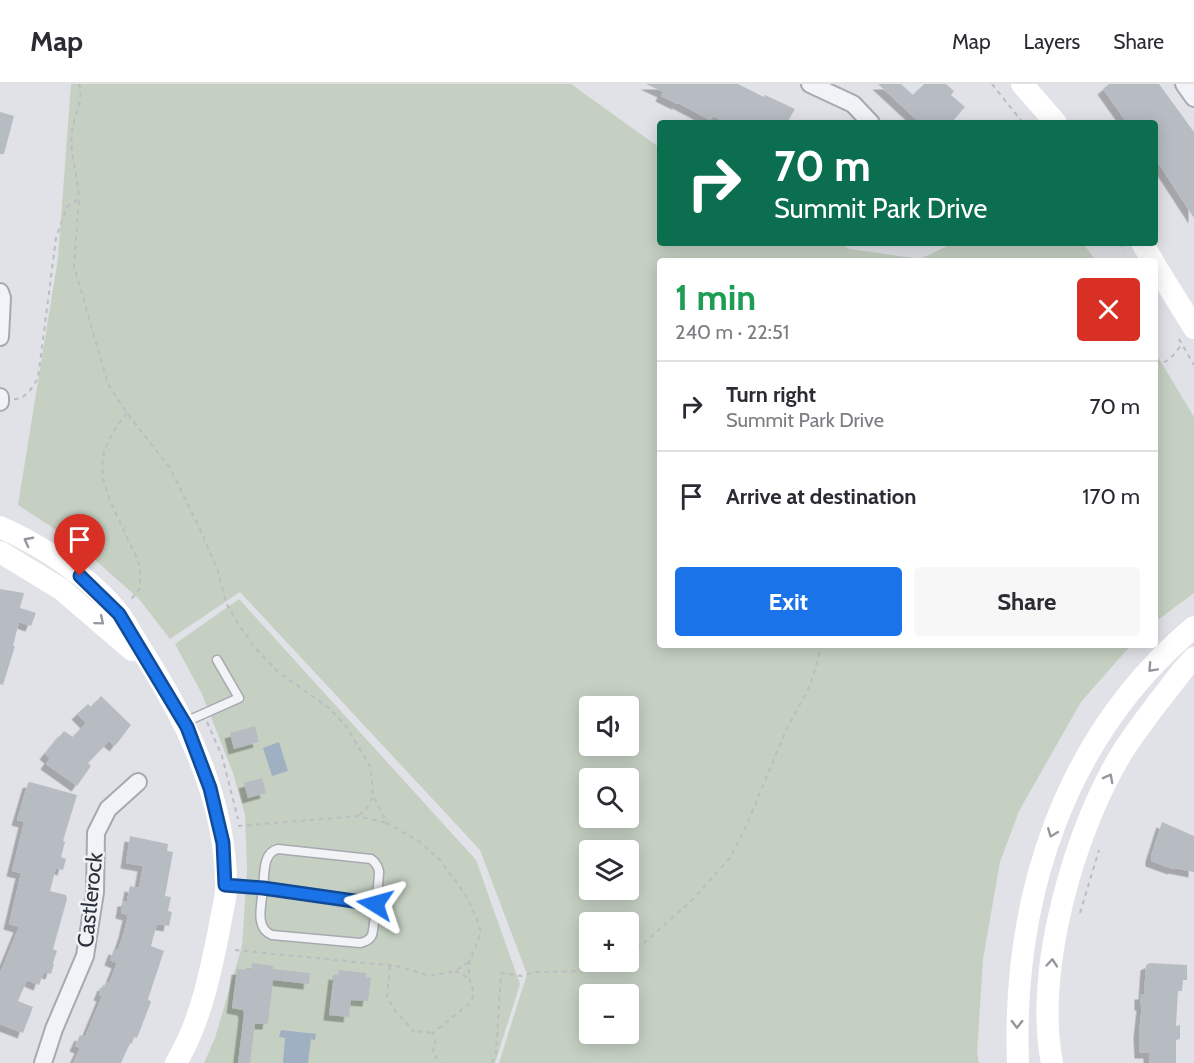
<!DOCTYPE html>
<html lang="en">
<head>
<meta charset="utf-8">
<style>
	body { margin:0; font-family:Cabin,sans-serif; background:#f7f7f7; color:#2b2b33; height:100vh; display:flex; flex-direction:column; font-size:22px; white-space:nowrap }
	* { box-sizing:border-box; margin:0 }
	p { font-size:20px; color:#7c7c81 }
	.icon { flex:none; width:33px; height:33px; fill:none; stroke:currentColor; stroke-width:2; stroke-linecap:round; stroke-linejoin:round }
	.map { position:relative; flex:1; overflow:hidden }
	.drawer { position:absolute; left:657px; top:174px; width:501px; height:390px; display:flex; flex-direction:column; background:#fff; border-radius:6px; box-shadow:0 3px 15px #0003 }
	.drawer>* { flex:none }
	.banner { position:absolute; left:657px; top:36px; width:501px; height:126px; border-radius:6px; box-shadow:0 3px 15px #0003; background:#0b6e4f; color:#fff; overflow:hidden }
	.tools { position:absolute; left:579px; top:612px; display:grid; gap:12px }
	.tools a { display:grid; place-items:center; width:60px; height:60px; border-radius:6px; background:#fff; box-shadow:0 3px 15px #0003; font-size:30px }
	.pin { position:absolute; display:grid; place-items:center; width:51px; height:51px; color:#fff; margin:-62px -26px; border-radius:50% 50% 50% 0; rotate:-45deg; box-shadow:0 0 6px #0007 }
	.pin .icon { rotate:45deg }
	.me { position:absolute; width:66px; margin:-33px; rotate:278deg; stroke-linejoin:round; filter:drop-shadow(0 0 4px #0008) }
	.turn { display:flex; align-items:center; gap:21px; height:126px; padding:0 18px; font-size:27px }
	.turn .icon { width:78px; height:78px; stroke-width:2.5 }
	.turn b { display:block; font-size:42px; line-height:51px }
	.round { display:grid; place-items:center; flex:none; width:63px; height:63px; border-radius:6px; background:#f7f7f7 }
	.head { display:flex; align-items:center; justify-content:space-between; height:102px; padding:0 18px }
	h1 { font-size:36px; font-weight:700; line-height:45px; color:#1e9e55 }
	.cta { display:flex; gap:12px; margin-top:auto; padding:12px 18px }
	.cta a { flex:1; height:69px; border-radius:6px; background:#1a73e8; color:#fff; font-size:24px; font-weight:700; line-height:69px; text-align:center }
	.cta a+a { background:#f7f7f7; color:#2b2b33 }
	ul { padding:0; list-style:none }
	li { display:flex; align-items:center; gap:18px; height:90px; padding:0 18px; border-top:2px solid #e1e1e2 }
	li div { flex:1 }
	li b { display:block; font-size:22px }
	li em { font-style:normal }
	header { display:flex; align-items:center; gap:36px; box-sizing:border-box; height:84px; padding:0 30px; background:#fff; border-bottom:2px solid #e1e1e2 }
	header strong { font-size:28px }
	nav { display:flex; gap:33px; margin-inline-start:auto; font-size:21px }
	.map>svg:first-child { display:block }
	.green { fill:#c5d0c2; fill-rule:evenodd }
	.water { fill:#9fb0c3 }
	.building { fill:#b7bcc3; filter:url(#shadow) }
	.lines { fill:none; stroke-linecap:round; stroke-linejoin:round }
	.lane-casing { stroke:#a6a9b0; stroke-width:11 }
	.street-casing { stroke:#a6a9b0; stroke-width:20 }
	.path { stroke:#babdc2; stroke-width:2; stroke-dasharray:4.5 4.5; stroke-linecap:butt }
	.lane { stroke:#f2f3f6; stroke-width:8 }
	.street { stroke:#f2f3f6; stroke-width:16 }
	.secondary { stroke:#fff; stroke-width:22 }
	.oneway { stroke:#94989e }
	.route-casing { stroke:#114b97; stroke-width:15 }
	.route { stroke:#1a73e8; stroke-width:10 }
	.labels { text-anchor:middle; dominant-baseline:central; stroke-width:5; stroke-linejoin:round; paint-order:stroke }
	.street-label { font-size:22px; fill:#2a313c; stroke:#eff1f5 }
</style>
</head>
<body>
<header>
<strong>Map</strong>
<nav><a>Map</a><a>Layers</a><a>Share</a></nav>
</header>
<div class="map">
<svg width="1194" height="979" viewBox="0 0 1194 979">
	<defs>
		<filter id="shadow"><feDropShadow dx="-5.5" dy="5.5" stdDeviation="0" flood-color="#0004"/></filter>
	</defs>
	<rect width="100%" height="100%" fill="#e0e2e7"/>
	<g class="green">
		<path d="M 71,0 L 571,0 L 660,64 L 660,159 L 838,159 L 850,165 L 920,175 L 954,159 L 1083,159 L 1096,177 L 660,177 L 660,561 L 1131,561 L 1081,618 L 1019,727 L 1000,778 L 983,875 L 977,969 L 979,979 L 499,979 L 527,890 L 480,766 L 240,508 L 170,555 L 139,515 L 76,459 L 18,421 L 58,174 ZM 590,622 L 628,622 L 628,662 L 590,662 ZM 590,694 L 628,694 L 628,734 L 590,734 ZM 590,766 L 628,766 L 628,806 L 590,806 ZM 590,838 L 628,838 L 628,878 L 590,878 ZM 590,910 L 628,910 L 628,950 L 590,950 Z"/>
		<path d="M 1155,268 L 1194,333 L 1194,509 L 1155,538 Z"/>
		<path d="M 239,515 L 476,776 L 520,900 L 495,979 L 204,979 L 215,954 L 242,862 L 247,786 L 245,731 L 233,689 L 202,610 L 175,560 Z"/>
	</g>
	<g class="water">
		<path d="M 279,658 L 288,687 L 272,692 L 263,664 Z"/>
		<path d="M 281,946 L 316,950 L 315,956 L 311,955 L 308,979 L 283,979 L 285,954 L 279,953 Z"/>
	</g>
	<g class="building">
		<path d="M 646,0 L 738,0 L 764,13 L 765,11 L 795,25 L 787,39 L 727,39 L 713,32 L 710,36 L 678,19 L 677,20 L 661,12 L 663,8 Z"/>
		<path d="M 878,0 L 901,0 L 913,11 L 924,0 L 946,0 L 954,7 L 951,11 L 965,23 L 951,39 L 920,39 Z"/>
		<path d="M 1109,0 L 1159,0 L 1194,48 L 1194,134 L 1155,74 L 1155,39 L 1127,39 L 1103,5 Z"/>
		<path d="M 0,28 L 14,32 L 4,70 L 0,70 Z"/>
		<path d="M 0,505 L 24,509 L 20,524 L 36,529 L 31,542 L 19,538 L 13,562 L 15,562 L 3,601 L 0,600 Z"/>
		<path d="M 101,612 L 131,641 L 115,662 L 109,657 L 88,679 L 91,682 L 77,702 L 46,680 L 50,674 L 45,670 L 64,647 L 73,653 L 86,639 L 77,630 L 88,620 L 91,623 Z"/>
		<path d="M 255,642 L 259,658 L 234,665 L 230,649 Z"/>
		<path d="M 262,694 L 266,709 L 248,714 L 244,699 Z"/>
		<path d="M 30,698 L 77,711 L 63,757 L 65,758 L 61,773 L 66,775 L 63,786 L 56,784 L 50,807 L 66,811 L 67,815 L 53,865 L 57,867 L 53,879 L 54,880 L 51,890 L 44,888 L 39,901 L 27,896 L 18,917 L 33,923 L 23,949 L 0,940 L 0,889 L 19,843 L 9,840 L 21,789 L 12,787 L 24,738 L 17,736 L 28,699 Z"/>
		<path d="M 1162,738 L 1194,752 L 1194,788 L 1174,784 L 1173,785 L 1151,777 L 1151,772 Z"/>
		<path d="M 130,752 L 168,760 L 167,767 L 173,768 L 165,812 L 171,813 L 168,827 L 172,828 L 169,842 L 157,840 L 151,862 L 164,867 L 148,915 L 151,918 L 137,954 L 133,953 L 121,979 L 73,979 L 80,964 L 75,962 L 80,951 L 85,953 L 102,912 L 99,911 L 103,901 L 105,902 L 106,898 L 109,899 L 117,879 L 110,876 L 114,865 L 118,866 L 124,848 L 128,831 L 121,829 L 123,817 L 127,817 L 130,802 L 139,804 L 143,782 L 126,779 Z"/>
		<path d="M 252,879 L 273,882 L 273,885 L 310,889 L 309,900 L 273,896 L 268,940 L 255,940 L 250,979 L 238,979 L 244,930 L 243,926 L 232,924 L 237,885 L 251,886 Z"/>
		<path d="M 1150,879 L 1187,881 L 1187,896 L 1183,896 L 1182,907 L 1178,907 L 1176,942 L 1180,941 L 1180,955 L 1176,956 L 1176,979 L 1149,979 L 1149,969 L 1140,969 L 1139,949 L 1142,921 L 1140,921 L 1140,910 L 1144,910 L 1146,881 Z"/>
		<path d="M 339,886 L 366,889 L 366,893 L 371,894 L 368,917 L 351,916 L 349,933 L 329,931 L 334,890 L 338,891 Z"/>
	</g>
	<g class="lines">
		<g class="lane-casing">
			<g id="lane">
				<path d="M 185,638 L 239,614 L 217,576"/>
				<path d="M 226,801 L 263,804 C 262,820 254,844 272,851 L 360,859 C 365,858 370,856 372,851 C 374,846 379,793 379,787 C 378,782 375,778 371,775 L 278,765 C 262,769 265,790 263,804 L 375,820"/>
			</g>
		</g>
		<g class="street-casing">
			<g id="street">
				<path d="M 810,0 L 853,20 L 871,39"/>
				<path d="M 1184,0 L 1194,14"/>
				<path d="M 0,208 L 2,214 L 0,253"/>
				<path d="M 0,313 L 0,318"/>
				<path d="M 43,979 L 54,945 L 85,872 L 95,808 L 96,749 L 108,725 L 138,698"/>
			</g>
		</g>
		<g class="path">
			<path d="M 79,0 C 84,15 74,31 72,47 C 69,69 78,91 79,114"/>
			<path d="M 992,0 L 1023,39"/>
			<path d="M 1120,159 L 1125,167"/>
			<path d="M 1179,255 L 1194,281"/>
			<path d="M 1155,279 C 1168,281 1175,269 1182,260"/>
			<path d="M 14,315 C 26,315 32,304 38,294 L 56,154 L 67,123 L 79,114 L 74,182 L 108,300 L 127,329 L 170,384 L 199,443 L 218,487 L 226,519 L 239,541 L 257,566 L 278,588 L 329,624 L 346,642 L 371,684 L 373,712 L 387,739 L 420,758 L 440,776 L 467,813 L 477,835 L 481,849 L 469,878 L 469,894 L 474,909 L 471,918 L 433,949 L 436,960 L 432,968 L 441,979"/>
			<path d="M 127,329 C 87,377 102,400 126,451 C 130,461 137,471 139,481 C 140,488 140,497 140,504 L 130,517"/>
			<path d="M 207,638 L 222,672 L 238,735"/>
			<path d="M 359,731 L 366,726 L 373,712"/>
			<path d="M 238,742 L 358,732 L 387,739"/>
			<path d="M 1080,829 L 1099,766"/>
			<path d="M 235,866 L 397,882 L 430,892 L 455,887 L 469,878"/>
			<path d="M 628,868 L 644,859 L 693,815 L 730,774 L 744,747 L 787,644 L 810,602 L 822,561"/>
			<path d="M 390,882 L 387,913 L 393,924 L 416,950 L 421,947 L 432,949"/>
			<path d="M 455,887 L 469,894"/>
			<path d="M 492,979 L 496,969 L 501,889 L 522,892 L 534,888 L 590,887 L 611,878"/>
		</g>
		<use href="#lane" class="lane"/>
		<use href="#street" class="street"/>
		<g class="secondary">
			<path d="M 1022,0 L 1056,39"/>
			<path d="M 1142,159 L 1153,177"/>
			<path d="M 1155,181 L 1194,244"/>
			<path d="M 0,443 C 41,461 92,494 120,531 C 129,544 137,559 146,573 C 190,643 227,721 226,806 C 225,819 221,833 219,846 C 210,891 200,939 176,979"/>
			<path d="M 0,468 L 61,505 L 132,566"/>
			<path d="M 1018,979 C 1012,814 1064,652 1194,543"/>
			<path d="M 1052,979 C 1034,887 1074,746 1123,667 C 1141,639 1163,612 1183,586 L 1194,574"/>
		</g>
	</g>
	<defs><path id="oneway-chevron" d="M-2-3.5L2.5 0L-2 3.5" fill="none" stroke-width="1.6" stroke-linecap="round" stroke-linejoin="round" transform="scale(1.5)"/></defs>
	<g class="oneway">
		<use href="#oneway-chevron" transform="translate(28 457) rotate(-152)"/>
		<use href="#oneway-chevron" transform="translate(100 537) rotate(40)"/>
		<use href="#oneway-chevron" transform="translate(1152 584) rotate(133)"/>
		<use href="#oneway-chevron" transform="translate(1109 694) rotate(-62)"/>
		<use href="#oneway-chevron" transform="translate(1052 749) rotate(111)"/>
		<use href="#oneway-chevron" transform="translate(1052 879) rotate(-85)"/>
		<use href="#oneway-chevron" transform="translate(1017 940) rotate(91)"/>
	</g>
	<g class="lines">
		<g class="route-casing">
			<path id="route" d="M 80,492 L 119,530 L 187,643 L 210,704 L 223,759 L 225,801 L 263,804 L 375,820"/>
		</g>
		<use href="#route" class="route"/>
	</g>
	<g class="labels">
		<g class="street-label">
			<text transform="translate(90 816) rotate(-84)">Castlerock</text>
		</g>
	</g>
</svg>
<div class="tools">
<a><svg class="icon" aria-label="sound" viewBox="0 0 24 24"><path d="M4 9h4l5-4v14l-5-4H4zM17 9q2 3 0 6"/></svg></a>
<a><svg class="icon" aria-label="search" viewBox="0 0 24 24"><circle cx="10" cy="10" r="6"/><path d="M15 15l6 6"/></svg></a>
<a><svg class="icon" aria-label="layers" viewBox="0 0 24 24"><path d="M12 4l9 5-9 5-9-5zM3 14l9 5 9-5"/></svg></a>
<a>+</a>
<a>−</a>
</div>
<div class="pin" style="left:80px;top:492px;background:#d93025"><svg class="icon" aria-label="arrive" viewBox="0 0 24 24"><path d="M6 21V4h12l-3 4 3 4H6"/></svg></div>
<svg class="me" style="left:375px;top:820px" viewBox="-20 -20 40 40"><path d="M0-17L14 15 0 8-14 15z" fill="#1a73e8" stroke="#fff" stroke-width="4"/></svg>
<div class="banner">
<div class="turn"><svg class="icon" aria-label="right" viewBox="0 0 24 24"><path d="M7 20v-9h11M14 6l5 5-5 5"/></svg><div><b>70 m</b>Summit Park Drive</div></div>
</div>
<section class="drawer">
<div class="head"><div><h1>1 min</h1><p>240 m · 22:51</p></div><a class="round" style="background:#d93025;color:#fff"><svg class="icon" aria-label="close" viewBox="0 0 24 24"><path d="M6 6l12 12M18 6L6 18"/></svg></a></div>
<ul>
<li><svg class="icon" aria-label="right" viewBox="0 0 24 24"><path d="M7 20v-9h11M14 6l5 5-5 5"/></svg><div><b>Turn right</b><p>Summit Park Drive</p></div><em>70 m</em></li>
<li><svg class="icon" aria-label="arrive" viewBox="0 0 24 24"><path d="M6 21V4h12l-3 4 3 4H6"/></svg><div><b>Arrive at destination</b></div><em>170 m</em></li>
</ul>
<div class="cta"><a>Exit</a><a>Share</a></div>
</section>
</div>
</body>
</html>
